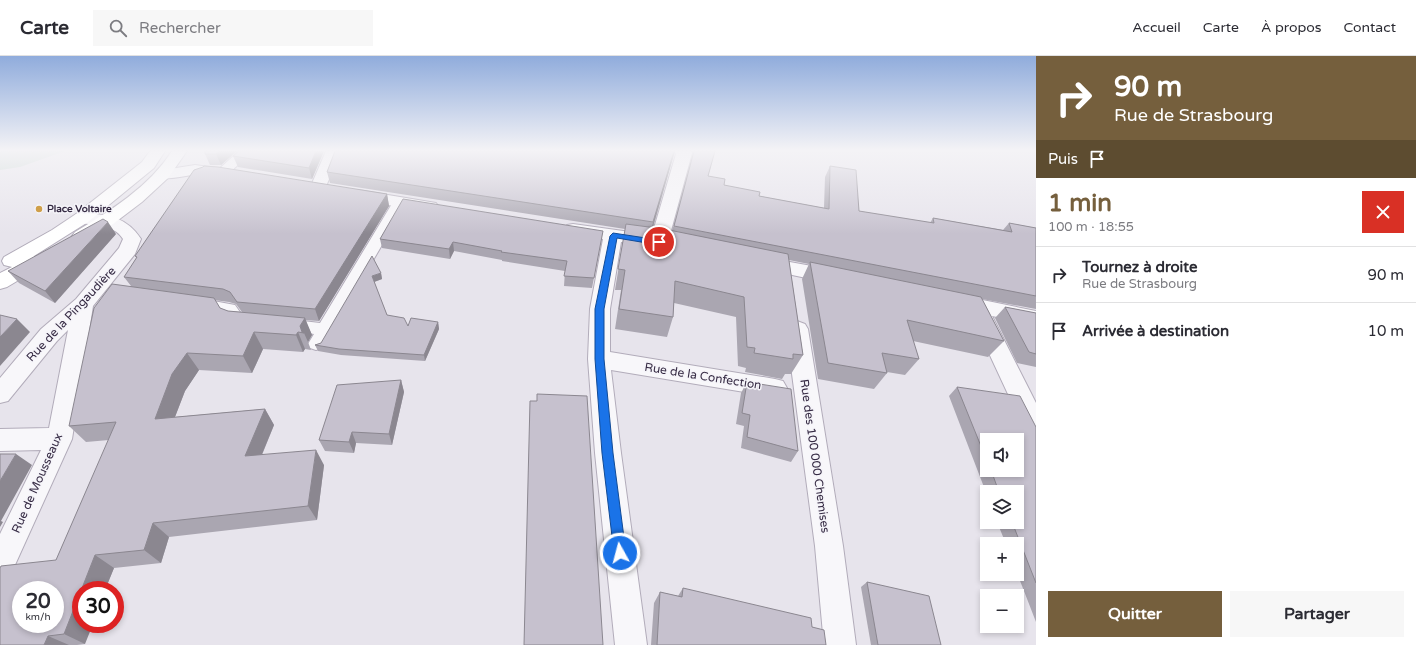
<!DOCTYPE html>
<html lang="fr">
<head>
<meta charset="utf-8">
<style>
	body { margin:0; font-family:"Varela Round",sans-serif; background:#f7f7f7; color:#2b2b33; height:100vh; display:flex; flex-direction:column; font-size:15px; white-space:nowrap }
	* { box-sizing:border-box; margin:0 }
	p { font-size:13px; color:#7c7c81 }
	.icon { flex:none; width:22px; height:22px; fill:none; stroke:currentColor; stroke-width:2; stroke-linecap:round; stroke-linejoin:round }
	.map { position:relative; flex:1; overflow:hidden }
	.side { display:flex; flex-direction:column; background:#fff; width:380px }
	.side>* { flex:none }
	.top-card { background:#755f3d; color:#fff; overflow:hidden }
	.tools { position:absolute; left:980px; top:377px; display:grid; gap:8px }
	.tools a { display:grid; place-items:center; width:44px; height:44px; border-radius:0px; background:#fff; box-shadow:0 2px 6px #0003; font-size:20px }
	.speed { position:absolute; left:12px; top:525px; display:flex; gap:8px; font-size:20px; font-weight:700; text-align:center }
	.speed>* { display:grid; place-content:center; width:52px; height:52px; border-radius:50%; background:#fff; box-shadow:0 2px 6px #0003; line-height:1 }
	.speed small { font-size:10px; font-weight:400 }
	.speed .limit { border:6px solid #d22; background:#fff; color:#111 }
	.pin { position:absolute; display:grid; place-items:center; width:34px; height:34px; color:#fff; margin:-17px; border:2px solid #fff; border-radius:50%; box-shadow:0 1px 4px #0007 }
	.me { position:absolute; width:44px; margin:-22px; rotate:353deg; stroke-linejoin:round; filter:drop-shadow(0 0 3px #0008) }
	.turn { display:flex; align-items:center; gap:14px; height:84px; padding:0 12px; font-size:18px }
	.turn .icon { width:52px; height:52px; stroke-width:2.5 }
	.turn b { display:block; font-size:28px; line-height:34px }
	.then { display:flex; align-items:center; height:38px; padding:0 12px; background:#0003; gap:8px; font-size:15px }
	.round { display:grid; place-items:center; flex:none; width:42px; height:42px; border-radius:0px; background:#f7f7f7 }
	.overview { display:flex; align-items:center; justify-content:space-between; height:68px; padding:0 12px }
	h1 { font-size:24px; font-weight:700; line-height:30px; color:#755f3d }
	.cta { display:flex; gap:8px; margin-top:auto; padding:8px 12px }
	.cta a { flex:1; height:46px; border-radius:0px; background:#755f3d; color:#fff; font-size:16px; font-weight:700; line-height:46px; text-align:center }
	.cta a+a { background:#f7f7f7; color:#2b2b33 }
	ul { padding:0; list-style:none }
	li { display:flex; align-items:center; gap:12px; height:56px; padding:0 12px; border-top:1px solid #e1e1e2 }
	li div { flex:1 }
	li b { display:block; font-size:15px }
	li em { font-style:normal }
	header { display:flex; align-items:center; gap:24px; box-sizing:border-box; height:56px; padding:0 20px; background:#fff; border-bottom:1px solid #e1e1e2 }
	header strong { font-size:19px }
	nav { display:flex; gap:22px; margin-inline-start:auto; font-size:14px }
	.search { width:280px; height:36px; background:#f7f7f7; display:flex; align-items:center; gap:10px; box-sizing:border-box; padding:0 14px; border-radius:0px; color:#7c7c81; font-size:15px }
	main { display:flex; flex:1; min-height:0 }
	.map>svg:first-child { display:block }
	.green { fill:#c5d5ce }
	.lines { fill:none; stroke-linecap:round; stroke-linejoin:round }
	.service-casing { stroke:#b2acba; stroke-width:2 }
	.minor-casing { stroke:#b2acba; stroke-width:2 }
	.secondary-casing { stroke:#b2acba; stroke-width:2 }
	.service { fill:#f8f7fa; fill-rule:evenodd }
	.minor { fill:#f8f7fa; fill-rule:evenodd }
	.secondary { fill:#fff; fill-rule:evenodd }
	.wall { fill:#aaa6b1; fill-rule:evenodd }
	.shaded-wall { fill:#8b8790 }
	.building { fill:#c6c1ce; stroke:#8b8790; fill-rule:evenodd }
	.route { fill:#1a73e8; stroke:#114b97 }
	.poi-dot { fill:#cf9f4a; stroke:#f5f4f9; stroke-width:1.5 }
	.labels { text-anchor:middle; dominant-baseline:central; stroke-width:3; stroke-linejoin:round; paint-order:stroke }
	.far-poi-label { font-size:10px; font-weight:bold; fill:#362b44; stroke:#f5f4f9; text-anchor:start }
	.street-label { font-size:12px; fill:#362b44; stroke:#f5f4f9 }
</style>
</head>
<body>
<header>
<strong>Carte</strong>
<div class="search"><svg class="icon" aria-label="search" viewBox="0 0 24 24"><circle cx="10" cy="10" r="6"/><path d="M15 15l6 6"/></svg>Rechercher</div>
<nav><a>Accueil</a><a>Carte</a><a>À propos</a><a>Contact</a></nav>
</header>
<main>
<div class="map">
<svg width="1036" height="589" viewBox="0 0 1036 589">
	<rect width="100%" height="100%" fill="#e7e4ec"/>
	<path class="green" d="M 0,95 L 65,95 L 20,111 L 0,114 Z"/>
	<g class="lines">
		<g class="service-casing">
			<g id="service">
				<path d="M 239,95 L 253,95 L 227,119 L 219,119 L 217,116 L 219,113 Z"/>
				<path d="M 400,142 L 405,143 L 407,146 L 322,292 L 316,294 L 310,292 L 308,288 L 314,278 L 279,273 L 277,269 L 279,265 L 285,263 L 320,267 L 393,146 L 395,143 Z"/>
				<path d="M 197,242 L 235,249 L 242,259 L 255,261 L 257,265 L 255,269 L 249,271 L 231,268 L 224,258 L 191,252 L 189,248 L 191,244 Z"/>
			</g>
		</g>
		<g class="minor-casing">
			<g id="minor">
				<path d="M 326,95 L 341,95 L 324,135 L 318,137 L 312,135 L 310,132 Z"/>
				<path d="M 674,95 L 691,95 L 692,97 L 668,186 L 665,190 L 659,192 L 621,186 L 610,253 L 610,296 L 775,323 L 783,325 L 787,332 L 783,339 L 775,341 L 611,314 L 621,397 L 647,589 L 615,589 L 595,397 L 588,303 L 590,253 L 603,183 L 567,177 L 564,173 L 567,169 L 573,168 L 652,179 L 676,98 Z"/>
				<path d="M 195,109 L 231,114 L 233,117 L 231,120 C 219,123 207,119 196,119 C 183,119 170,125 157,121 L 155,118 L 157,115 Z"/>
				<path d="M 358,134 L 436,147 L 439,151 L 436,155 L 430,156 L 352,143 L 350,139 L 352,135 Z"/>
				<path d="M 82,157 C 107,158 127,161 141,183 L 135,198 L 93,250 L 72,383 L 10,520 L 0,525 L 0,478 L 41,394 L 0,395 L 0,373 L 49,372 L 68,274 L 57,285 L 8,345 L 0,347 L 0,322 L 41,273 L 76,243 L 119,192 L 123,183 C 113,167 92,170 76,166 L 73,162 L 76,158 Z"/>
				<path d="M 762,201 L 834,214 L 841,216 L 844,221 L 841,226 L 834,228 L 755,211 L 752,207 L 755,203 Z"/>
				<path d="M 958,239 L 1036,255 L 1036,269 L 992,260 L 1036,347 L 1036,382 L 1027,379 L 974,265 L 977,260 L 982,258 L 951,251 L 948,246 L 951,241 Z"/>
				<path d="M 797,265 L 805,268 L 808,273 L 843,490 L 856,589 L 824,589 L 815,490 L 786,273 L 789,268 Z"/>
			</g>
		</g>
		<g class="secondary-casing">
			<g id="secondary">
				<path d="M 150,95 L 165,95 L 154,112 L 88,166 L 34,200 L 44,201 L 46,205 L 44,209 L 7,231 L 0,233 L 0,217 L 12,211 L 4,209 L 2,205 L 4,201 L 52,174 L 76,158 L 142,106 Z"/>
				<path d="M 172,95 L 187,95 L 168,122 L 142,146 L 113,168 L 87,184 L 81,186 L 75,184 L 72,180 L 75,176 C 110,155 149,131 172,95 Z"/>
			</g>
		</g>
		<use href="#service" class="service"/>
		<use href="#minor" class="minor"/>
		<use href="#secondary" class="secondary"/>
	</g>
	<g class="wall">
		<path d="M 205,95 L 237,95 L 221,109 L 210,109 L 205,98 Z"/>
		<path d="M 239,95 L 324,95 L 312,123 L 238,111 L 233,100 Z"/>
		<path d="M 675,95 L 653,172 L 672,175 L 693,97 L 692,95 L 715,95 L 708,120 L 724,129 L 759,140 L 824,152 L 825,121 L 830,110 L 859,155 L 930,167 L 933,162 L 1003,174 L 1009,167 L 1036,172 L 1036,253 L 982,243 L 1004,285 L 988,301 L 913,285 L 919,303 L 905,319 L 887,316 L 887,317 L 874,333 L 818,323 L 802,223 L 809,208 L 789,204 L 803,299 L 791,318 L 785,318 L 782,323 L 745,316 L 746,312 L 738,310 L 736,261 L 674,247 L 673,261 L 667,281 L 615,273 L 621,234 L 615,234 L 625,173 L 330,127 L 327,116 Z"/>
		<path d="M 387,138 L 389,150 L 319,265 L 305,264 L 312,279 L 308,286 L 311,294 L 305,293 L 303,296 L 263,293 L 252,317 L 199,314 L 185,335 L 175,361 L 265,353 L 274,369 L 262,399 L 324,409 L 317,464 L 169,481 L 161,507 L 114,512 L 105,534 L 81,534 L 85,588 L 77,589 L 0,589 L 56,504 L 109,384 L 86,386 L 69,370 L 131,230 L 124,221 L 137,202 L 135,200 ZM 214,244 L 229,246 L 236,248 L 242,256 L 228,255 L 220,252 Z"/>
		<path d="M 116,178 L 55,247 L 19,227 L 8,215 Z"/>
		<path d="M 380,183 L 601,184 L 592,232 L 564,230 L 565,215 L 502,205 L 502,204 L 454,195 L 450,203 L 382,192 Z"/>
		<path d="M 381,217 L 382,223 L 374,226 L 387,259 L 408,270 L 438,266 L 439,273 L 425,305 L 341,299 L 318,295 L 315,289 L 321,287 Z"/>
		<path d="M 1005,251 L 1036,257 L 1036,311 L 1017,307 L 995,262 Z"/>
		<path d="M 401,324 L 404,336 L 392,389 L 356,387 L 354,397 L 325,395 L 319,384 Z"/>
		<path d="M 747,326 L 798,395 L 791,406 L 741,392 L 744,370 L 736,368 L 741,337 Z"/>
		<path d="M 957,331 L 1036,371 L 1036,566 L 1017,517 L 1017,488 L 1006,488 L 997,466 L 1017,466 L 1017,436 L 987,436 L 987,439 L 949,340 ZM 987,384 L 1017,414 L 987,414 Z"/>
		<path d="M 867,526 L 941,589 L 871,589 L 861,531 Z"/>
		<path d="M 683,532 L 812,571 L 826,589 L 651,589 L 654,547 L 660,536 L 678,540 Z"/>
	</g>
	<g class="shaded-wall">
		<path d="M 220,95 L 237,95 L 221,109 L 216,98 Z"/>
		<path d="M 316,95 L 324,95 L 312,123 L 309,112 Z"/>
		<path d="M 674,95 L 675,95 L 674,98 L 651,177 L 653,166 Z"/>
		<path d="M 387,138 L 389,150 L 319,265 L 315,253 Z"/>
		<path d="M 108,166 L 116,178 L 55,247 L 45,235 Z"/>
		<path d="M 453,186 L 454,195 L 450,203 L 449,193 Z"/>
		<path d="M 381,217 L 382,223 L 374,226 L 372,220 Z"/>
		<path d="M 305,262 L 312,279 L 308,286 L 304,277 L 302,277 L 300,270 Z"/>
		<path d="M 17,263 L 30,276 L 0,310 L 0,281 Z"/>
		<path d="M 438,266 L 439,273 L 425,305 L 424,299 Z"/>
		<path d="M 254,276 L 263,293 L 252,317 L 243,300 Z"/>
		<path d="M 298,276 L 305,293 L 303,296 L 296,279 Z"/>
		<path d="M 187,297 L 199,314 L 185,335 L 168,379 L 155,363 L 172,318 Z"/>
		<path d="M 401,324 L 404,336 L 392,389 L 389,378 Z"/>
		<path d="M 265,353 L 274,369 L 255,415 L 245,400 Z"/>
		<path d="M 352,376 L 356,387 L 354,397 L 349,386 Z"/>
		<path d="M 316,394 L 324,409 L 317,464 L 308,450 Z"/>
		<path d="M 16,398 L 32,409 L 1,465 L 3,466 L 0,471 L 0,425 Z"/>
		<path d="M 153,467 L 169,481 L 161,507 L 144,494 Z"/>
		<path d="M 95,499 L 114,512 L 105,534 L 81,534 L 81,568 L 93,568 L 85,588 L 64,578 Z"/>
		<path d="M 48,580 L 69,589 L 44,589 Z"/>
	</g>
	<g class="building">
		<path d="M 205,95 L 220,95 L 216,98 L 205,98 Z"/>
		<path d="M 239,95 L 316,95 L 309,112 L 233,100 Z"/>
		<path d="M 335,95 L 674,95 L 653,166 L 327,116 Z"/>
		<path d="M 694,95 L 715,95 L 708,120 L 725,123 L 724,129 L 760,136 L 759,140 L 829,153 L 830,110 L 856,114 L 859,155 L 934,167 L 933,162 L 1012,176 L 1009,167 L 1036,172 L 1036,240 L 674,170 Z"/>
		<path d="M 204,110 L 218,111 L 387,138 L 315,253 L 237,246 L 230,236 L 223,233 L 124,221 L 137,201 L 135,200 L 194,114 L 203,111 Z"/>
		<path d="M 403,143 L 603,175 L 594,222 L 564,220 L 567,205 L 501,196 L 502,195 L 453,186 L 449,193 L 380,183 Z"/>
		<path d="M 103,163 L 108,166 L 45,235 L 8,215 Z"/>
		<path d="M 626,168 L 664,173 L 788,198 L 803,299 L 793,298 L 793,303 L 754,297 L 755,292 L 747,291 L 744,241 L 675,225 L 673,261 L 619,253 L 625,214 L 618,213 Z"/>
		<path d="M 372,200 L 381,217 L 372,220 L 387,259 L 404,262 L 408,270 L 411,262 L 438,266 L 424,299 L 339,293 L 315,289 L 321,287 Z"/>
		<path d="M 810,206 L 981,241 L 1004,285 L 907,264 L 919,303 L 882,297 L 887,317 L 828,307 Z"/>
		<path d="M 112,228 L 214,242 L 220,252 L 228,255 L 305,262 L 300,270 L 302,276 L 304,277 L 298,276 L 296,279 L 254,276 L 243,300 L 187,297 L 172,318 L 155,363 L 265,353 L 245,400 L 316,394 L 308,450 L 153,467 L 144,494 L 95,499 L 64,578 L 48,580 L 44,589 L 0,589 L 0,512 L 1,510 L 56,504 L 116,366 L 69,370 L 94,252 ZM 21,534 L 55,534 L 55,568 L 21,568 Z"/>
		<path d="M 1005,251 L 1036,257 L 1036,298 L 1029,296 Z"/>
		<path d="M 0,259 L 17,263 L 0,281 Z"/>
		<path d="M 401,324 L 389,378 L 352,376 L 349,386 L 319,384 L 337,329 Z"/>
		<path d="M 747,326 L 791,333 L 798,395 L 747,381 L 750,359 L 742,357 Z"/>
		<path d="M 957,331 L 1020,340 L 1036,371 L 1036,527 L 1012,466 L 1017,466 L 1017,436 L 999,436 L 991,414 L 1017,414 L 1017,384 L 987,384 L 987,405 Z"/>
		<path d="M 537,338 L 587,340 L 603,589 L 524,589 L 530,345 L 537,345 Z"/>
		<path d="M 0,398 L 16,398 L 0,425 Z"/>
		<path d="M 867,526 L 929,540 L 941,589 L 878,589 Z"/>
		<path d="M 683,532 L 811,562 L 812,571 L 824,574 L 826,589 L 657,589 L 660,536 L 682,541 Z"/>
	</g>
	<linearGradient id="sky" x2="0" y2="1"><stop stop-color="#90acdc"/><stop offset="0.53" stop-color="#f4f3f6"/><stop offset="1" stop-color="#f4f3f6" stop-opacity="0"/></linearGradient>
	<rect width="1036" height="178" fill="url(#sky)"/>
	<path class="route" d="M 613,177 L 659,184 L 663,186 L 659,189 L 617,182 L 604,253 L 604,303 L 613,397 L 626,497 L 624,501 L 620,503 L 615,501 L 614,497 L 602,397 L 595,303 L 595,253 L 610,180 Z"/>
	<circle class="poi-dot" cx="39" cy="153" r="4"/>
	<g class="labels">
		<g class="far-poi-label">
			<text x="47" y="153">Place Voltaire</text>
		</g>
		<g class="street-label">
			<text transform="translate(71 258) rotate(-47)">Rue de la Pingaudière</text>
			<text transform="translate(703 320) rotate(9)">Rue de la Confection</text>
			<text transform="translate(815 400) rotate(82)">Rue des 100 000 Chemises</text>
			<text transform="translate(37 427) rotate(-66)">Rue de Mousseaux</text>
		</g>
	</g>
</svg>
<div class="tools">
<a><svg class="icon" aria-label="sound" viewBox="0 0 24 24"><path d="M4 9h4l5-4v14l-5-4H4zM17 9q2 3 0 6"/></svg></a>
<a><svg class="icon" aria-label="layers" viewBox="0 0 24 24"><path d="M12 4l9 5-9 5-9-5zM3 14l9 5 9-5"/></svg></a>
<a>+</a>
<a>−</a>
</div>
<div class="speed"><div>20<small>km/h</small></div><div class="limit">30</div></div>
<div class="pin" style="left:659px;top:186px;background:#d93025"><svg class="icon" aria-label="arrive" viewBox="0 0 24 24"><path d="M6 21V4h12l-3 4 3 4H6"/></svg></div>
<svg class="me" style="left:620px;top:497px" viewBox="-20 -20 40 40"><circle r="17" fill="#1a73e8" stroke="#fff" stroke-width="3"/><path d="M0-11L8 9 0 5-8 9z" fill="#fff"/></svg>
</div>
<section class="side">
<div class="top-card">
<div class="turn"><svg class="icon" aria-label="right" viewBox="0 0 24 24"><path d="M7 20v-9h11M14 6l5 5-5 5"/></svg><div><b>90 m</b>Rue de Strasbourg</div></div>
<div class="then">Puis<svg class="icon" aria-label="arrive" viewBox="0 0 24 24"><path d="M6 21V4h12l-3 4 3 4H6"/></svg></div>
</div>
<div class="overview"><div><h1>1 min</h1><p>100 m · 18:55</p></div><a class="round" style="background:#d93025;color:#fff"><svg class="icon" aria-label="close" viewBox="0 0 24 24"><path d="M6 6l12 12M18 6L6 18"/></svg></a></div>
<ul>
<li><svg class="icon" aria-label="right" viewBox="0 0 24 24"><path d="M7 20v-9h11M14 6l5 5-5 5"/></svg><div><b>Tournez à droite</b><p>Rue de Strasbourg</p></div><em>90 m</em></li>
<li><svg class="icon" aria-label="arrive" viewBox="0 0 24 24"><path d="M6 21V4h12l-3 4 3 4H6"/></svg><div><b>Arrivée à destination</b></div><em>10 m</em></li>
</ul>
<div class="cta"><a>Quitter</a><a>Partager</a></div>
</section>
</main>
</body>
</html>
